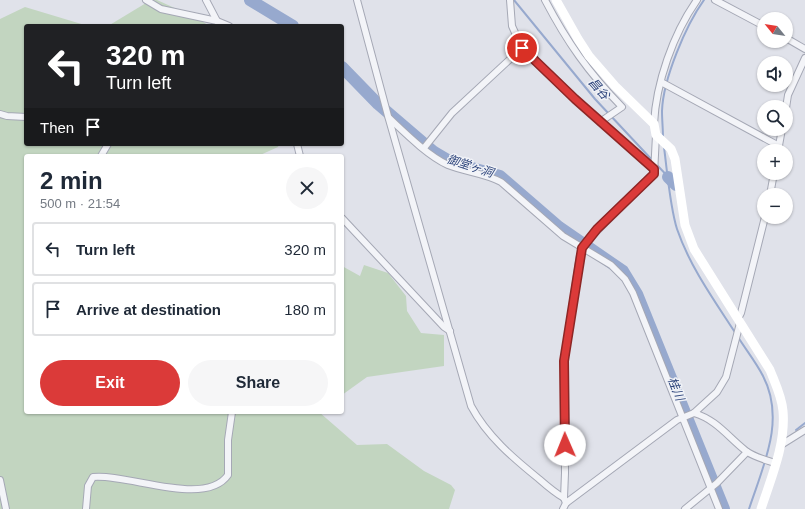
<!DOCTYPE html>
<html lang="en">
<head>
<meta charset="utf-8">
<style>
	body { margin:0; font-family:Arial,"Noto Sans JP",sans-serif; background:#f6f6f7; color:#1f2937; height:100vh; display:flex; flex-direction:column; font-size:15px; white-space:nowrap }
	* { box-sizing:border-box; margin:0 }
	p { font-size:13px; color:#747a83 }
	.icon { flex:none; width:22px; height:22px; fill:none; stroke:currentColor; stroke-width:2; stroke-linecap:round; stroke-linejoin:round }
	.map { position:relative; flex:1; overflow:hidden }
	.drawer { position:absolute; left:24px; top:154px; width:320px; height:260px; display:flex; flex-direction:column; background:#fff; border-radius:4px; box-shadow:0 1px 3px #0004 }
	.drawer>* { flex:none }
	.top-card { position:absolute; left:24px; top:24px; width:320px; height:122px; border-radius:4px; box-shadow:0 1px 3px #0004; background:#202124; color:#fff; overflow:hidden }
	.needle { width:26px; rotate:300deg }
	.buttons { position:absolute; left:757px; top:12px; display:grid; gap:8px }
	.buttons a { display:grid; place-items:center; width:36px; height:36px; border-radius:50%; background:#fff; box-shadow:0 1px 3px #0004; font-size:20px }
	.pin { position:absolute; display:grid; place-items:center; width:34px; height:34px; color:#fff; margin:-17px; border:2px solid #fff; border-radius:50%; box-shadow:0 1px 4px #0007 }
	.me { position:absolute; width:44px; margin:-22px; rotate:359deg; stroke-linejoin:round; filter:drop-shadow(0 0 3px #0008) }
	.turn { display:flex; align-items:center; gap:14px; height:84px; padding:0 16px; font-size:18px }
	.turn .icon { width:52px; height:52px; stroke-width:2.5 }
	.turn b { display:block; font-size:28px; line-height:34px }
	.then { display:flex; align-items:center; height:38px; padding:0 16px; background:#0003; gap:8px; font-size:15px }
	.round { display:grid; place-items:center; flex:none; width:42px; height:42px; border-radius:21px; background:#f6f6f7 }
	.head { display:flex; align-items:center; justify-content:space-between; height:68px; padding:0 16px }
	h1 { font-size:24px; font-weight:700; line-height:30px }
	.button { display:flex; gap:8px; margin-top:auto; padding:8px 16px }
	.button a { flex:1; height:46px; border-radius:24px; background:#db3a39; color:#fff; font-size:16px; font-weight:700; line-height:46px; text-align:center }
	.button a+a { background:#f6f6f7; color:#1f2937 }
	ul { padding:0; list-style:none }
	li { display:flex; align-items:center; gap:12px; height:54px; margin:0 8px 6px; padding:0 8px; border:2px solid #e0e1e3; border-radius:4px }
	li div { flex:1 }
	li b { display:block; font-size:15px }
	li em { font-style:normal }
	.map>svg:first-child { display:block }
	.green { fill:#c2d5c0 }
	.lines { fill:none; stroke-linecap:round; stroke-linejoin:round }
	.stream { stroke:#97a9ce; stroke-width:2 }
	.river { stroke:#97a9ce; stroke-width:12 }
	.street-casing { stroke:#a5a8b5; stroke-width:8 }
	.street { stroke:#f3f4f8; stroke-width:6 }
	.secondary { stroke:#fff; stroke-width:9 }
	.route-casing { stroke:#8e2625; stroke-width:10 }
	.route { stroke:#db3a39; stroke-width:7 }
	.labels { text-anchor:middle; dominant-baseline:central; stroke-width:3; stroke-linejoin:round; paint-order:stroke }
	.water-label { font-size:12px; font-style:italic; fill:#2d447b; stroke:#f0f2f7 }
</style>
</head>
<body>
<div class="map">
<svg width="805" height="509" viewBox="0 0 805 509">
	<rect width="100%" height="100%" fill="#e0e2ea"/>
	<g class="green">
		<path d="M 151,0 L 157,0 L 199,19 L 209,26 L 108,26 Z"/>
		<path d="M 25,7 L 88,26 L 26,26 L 26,144 L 279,144 L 278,147 L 258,156 L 26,156 L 26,412 L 319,412 L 357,445 L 387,444 L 424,471 L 451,485 L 455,490 L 449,509 L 0,509 L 0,19 Z"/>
		<path d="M 364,265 L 388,273 L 406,296 L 407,311 L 421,333 L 444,335 L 444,366 L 367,377 L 342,395 L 342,266 L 360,276 Z"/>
	</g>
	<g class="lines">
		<g class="stream">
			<path d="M 514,0 L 595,99 L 653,161"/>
			<path d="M 663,138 C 663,129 662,120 662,111 C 663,79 686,25 704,0"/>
			<path d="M 664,147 C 667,170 670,207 677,229 C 690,267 714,300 736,334"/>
			<path d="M 656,164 L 675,184"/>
			<path d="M 738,337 C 746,350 756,362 763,376 C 786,420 763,466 749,509"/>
			<path d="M 796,430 L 805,423"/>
		</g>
		<g class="river">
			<path d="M 250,0 L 293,26"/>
			<path d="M 342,67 L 378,104 L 434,152 L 451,162 L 500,176 L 559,227 L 623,271 L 637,294 L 724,509"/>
			<path d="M 668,177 L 676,185"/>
		</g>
		<g class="street-casing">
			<g id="street">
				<path d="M 146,0 L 161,9 L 217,21 L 229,26"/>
				<path d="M 206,0 L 217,21"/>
				<path d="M 357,0 L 388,116 L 471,406 C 487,436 513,458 539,479 C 547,486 555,493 564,498 L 566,503"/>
				<path d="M 510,0 L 512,26 L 522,48 L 575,99 L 654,169"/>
				<path d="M 545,0 C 567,42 588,72 622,107 L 600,122"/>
				<path d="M 715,0 L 764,26"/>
				<path d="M 786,38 L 805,49"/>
				<path d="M 661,82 L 779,146"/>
				<path d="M 786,108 L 788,95 L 805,58"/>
				<path d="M 0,114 L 7,116 L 26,117"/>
				<path d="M 389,118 C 405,133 428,156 448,165 C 465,172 485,173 501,182 L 563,236 L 611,265 L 625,279 L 633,293 L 719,509"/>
				<path d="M 654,124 C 656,83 673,34 697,0"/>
				<path d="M 297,144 L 300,156"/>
				<path d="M 424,148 L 452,113 L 522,48"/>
				<path d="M 778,151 L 782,129"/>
				<path d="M 101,156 L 108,144"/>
				<path d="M 770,195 L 774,173"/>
				<path d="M 342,218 L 444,327 L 450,331"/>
				<path d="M 738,319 L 741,313 L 765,217"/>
				<path d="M 694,413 C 717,420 728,437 746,451 C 754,457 766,460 775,463"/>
				<path d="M 781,445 L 805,430"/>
				<path d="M 0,480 L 6,509"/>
				<path d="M 564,498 L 565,473 L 564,361 L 580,255 L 587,241 L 654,174 L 656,135"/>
				<path d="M 86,509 L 88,486 L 93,477 C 127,473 205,508 228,475 L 228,440 L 232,412"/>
				<path d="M 563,509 L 566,503 L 677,420 L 694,413 L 717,392 L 726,377 L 740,323"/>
				<path d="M 685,509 L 717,483 L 747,452"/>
			</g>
		</g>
		<use href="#street" class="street"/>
		<path class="secondary" d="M 556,0 L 578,39 L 589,56 L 615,86 L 654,124 L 656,135 L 671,149 L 675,159 L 685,225 L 694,249 L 770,370 C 775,383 782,397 783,411 C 786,444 771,478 761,509"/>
	</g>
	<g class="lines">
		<g class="route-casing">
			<path id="route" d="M 522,48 L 575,99 L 654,169 L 654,174 L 597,229 L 582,248 L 564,361 L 565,445"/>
		</g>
		<use href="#route" class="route"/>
	</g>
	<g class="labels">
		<g class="water-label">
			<text transform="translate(599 89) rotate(49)">昌谷</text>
			<text transform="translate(470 166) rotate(18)">御堂ヶ洞</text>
			<text transform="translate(676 389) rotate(68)">桂川</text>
		</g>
	</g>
</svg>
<div class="buttons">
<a><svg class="needle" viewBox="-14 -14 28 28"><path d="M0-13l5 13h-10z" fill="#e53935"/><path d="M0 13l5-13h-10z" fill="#747a83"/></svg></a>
<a><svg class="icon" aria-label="sound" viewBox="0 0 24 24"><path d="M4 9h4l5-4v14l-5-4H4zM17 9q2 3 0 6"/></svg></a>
<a><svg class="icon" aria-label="search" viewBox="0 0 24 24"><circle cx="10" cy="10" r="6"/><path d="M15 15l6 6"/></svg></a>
<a>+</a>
<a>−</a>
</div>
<div class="pin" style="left:522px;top:48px;background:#d93025"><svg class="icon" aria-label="arrive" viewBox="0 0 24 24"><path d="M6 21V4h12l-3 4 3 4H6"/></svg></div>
<svg class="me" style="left:565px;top:445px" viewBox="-20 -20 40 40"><circle r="19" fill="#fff"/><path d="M0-13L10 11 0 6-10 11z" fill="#db3a39"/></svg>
<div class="top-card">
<div class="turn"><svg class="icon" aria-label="left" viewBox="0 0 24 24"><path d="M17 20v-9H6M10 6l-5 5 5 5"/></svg><div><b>320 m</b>Turn left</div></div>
<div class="then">Then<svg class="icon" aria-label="arrive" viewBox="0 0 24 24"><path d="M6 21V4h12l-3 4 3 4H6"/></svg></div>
</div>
<section class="drawer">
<div class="head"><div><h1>2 min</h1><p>500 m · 21:54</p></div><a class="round"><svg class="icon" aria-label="close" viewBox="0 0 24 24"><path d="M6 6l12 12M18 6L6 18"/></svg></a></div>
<ul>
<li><svg class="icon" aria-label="left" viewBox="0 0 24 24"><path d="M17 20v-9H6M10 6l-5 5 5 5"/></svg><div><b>Turn left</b></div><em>320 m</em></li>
<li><svg class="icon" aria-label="arrive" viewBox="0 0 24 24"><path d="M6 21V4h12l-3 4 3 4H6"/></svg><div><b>Arrive at destination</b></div><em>180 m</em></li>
</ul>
<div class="button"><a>Exit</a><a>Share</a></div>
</section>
</div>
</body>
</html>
